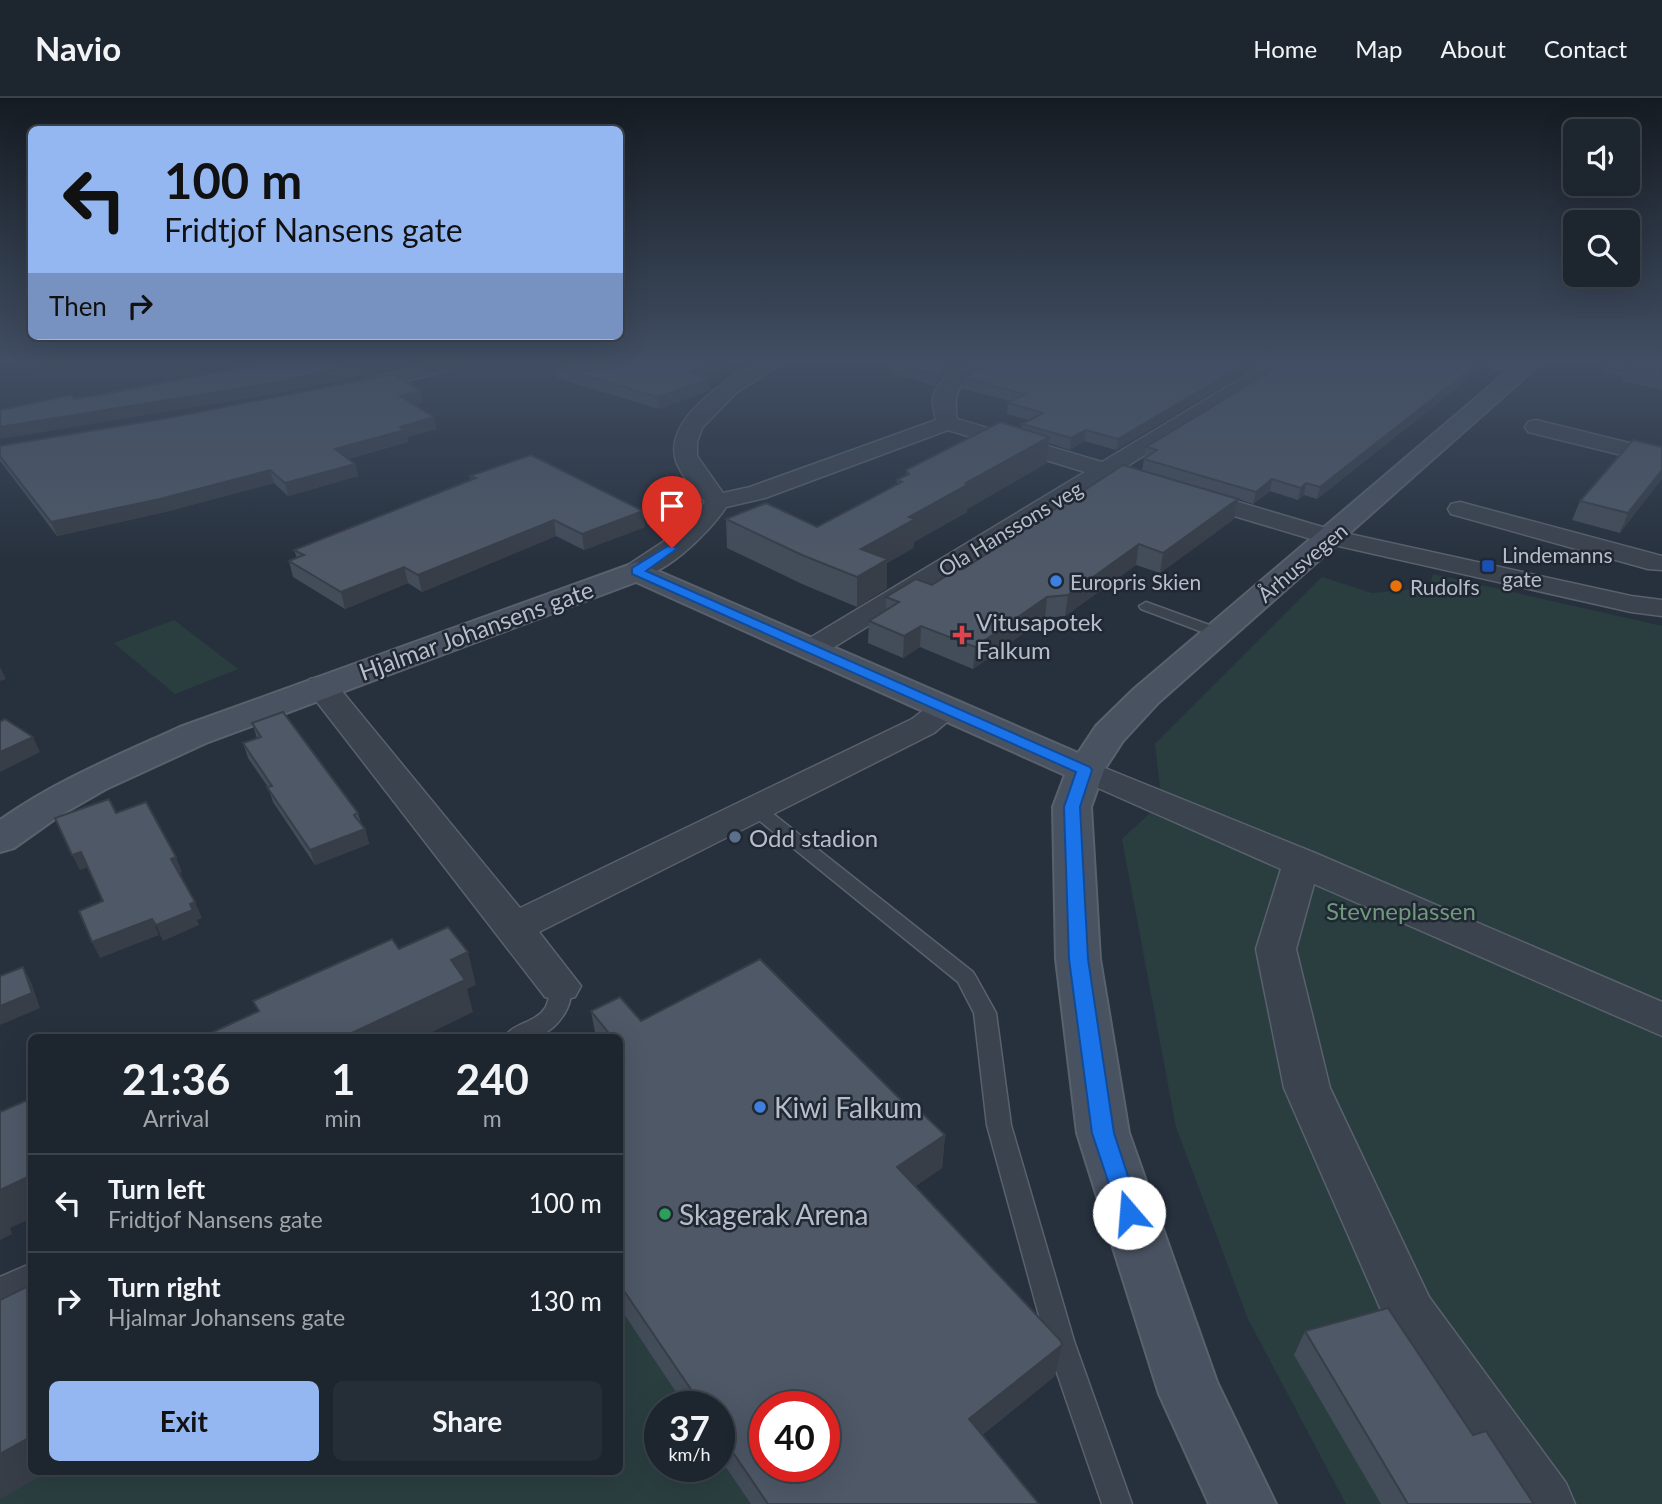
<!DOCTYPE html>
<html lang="en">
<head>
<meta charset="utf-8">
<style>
	body { margin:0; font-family:Lato,sans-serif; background:#252d36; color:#f1f3f6; height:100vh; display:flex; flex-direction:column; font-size:26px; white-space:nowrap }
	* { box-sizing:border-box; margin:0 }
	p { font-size:23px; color:#a0a5aa }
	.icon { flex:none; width:38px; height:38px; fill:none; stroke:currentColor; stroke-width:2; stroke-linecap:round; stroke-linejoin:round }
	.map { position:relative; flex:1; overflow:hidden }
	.side { position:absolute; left:28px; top:936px; width:595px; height:441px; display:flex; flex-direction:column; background:#1d252e; border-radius:10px; box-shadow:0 7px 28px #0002,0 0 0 2px #3b424a }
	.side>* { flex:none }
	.banner { position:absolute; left:28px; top:28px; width:595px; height:214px; border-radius:10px; box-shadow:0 7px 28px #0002,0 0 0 2px #3b424a; background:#95b7f1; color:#111; overflow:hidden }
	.buttons { position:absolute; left:1563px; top:21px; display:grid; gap:14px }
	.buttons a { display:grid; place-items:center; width:77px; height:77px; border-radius:10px; background:#1d252e; box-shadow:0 7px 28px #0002,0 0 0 2px #3b424a; font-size:35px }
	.speed { position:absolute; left:644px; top:1293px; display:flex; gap:14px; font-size:35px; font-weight:700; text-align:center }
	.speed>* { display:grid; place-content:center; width:91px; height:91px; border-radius:50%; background:#1d252e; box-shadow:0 7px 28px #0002,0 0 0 2px #3b424a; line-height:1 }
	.speed small { font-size:18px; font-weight:400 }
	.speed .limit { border:10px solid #d22; background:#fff; color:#111 }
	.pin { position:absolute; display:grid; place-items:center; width:60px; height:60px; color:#fff; margin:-72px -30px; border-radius:50% 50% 50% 0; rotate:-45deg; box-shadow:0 0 7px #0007 }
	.pin .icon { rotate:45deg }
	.me { position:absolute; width:77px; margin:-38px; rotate:342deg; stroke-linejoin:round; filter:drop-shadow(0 0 5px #0008) }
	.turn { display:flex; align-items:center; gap:24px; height:147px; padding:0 21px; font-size:32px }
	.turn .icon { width:91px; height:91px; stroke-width:2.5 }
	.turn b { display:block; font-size:49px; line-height:60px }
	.then { display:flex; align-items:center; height:66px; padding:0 21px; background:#0003; gap:14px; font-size:26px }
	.eta { display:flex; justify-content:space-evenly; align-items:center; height:119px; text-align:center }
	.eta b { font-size:42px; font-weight:700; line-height:49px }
	.action { display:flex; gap:14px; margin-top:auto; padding:14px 21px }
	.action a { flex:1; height:80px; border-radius:10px; background:#95b7f1; color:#111; font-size:28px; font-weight:700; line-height:80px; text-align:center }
	.action a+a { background:#252d36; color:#f1f3f6 }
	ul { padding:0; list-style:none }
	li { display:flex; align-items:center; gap:21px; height:98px; padding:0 21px; border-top:2px solid #3b424a }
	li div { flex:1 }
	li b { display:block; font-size:26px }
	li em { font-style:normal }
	header { display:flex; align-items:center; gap:42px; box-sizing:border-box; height:98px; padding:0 35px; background:#1d252e; border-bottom:2px solid #3b424a }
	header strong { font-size:33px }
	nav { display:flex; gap:38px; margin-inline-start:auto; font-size:24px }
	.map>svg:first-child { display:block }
	.green { fill:#2a3e40; fill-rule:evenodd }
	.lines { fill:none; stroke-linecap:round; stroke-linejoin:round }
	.lane-casing { stroke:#59616c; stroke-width:3 }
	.street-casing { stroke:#59616c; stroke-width:3 }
	.secondary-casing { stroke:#59616c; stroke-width:4 }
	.lane { fill:#3b434e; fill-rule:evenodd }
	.street { fill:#3b434e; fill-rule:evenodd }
	.secondary { fill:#495261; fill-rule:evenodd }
	.wall { fill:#434c59 }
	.shaded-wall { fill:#373e48 }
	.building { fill:#4e5867; stroke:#373e48; stroke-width:2; fill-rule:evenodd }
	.route { fill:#1a73e8; stroke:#114b97; stroke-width:2 }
	.transit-dot { fill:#1a4fb4; stroke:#202834; stroke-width:2.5 }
	.shop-dot { fill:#3f7fe0; stroke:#202834; stroke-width:2.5 }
	.food-dot { fill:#e8710a; stroke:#202834; stroke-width:2.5 }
	.health-dot { fill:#e0444e; stroke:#202834; stroke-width:2.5 }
	.service-dot { fill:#5c6f8a; stroke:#202834; stroke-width:2.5 }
	.leisure-dot { fill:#2e9e5b; stroke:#202834; stroke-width:2.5 }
	.labels { text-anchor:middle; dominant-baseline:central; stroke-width:5; stroke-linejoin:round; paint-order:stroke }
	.far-street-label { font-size:21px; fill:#b7bec9; stroke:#202834 }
	.far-poi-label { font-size:21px; fill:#b7bec9; stroke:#202834; text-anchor:start }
	.poi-label { font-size:24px; fill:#b7bec9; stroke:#202834; text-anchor:start }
	.street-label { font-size:24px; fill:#b7bec9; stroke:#202834 }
	.park-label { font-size:24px; fill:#70987a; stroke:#202834 }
	.near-poi-label { font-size:28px; fill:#b7bec9; stroke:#202834; text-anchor:start }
</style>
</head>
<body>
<header>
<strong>Navio</strong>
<nav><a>Home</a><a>Map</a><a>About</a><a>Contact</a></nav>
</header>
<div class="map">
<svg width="1662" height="1406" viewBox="0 0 1662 1406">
	<rect width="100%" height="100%" fill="#27313e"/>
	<g class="green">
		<path d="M 1433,476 L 1662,528 L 1662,1406 L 1346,1406 L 1248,1221 L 1176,1029 L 1122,741 L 1162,704 L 1155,646 L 1322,479 L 1372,495 L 1429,490 Z"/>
		<path d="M 174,522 L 238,571 L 175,596 L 114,545 Z"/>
		<path d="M 620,1002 L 941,1406 L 0,1406 L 0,1246 L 32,1374 L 620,1374 ZM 660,1309 L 719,1309 L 719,1368 L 660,1368 ZM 765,1309 L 824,1309 L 824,1368 L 765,1368 Z"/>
	</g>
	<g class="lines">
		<g class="lane-casing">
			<g id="lane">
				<path d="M 1146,504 L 1223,532 L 1225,535 L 1218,539 L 1213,538 L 1141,511 L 1139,508 Z"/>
				<path d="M 756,706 L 762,707 L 973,874 L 976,879 L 996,915 L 1011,1027 L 1074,1243 L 1132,1406 L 1102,1406 L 1046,1243 L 987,1027 L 974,915 L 958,884 L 750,715 L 747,711 Z"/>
				<path d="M 560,880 L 567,883 C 579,903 558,931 539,938 C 529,942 515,940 504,940 C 512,925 536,925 545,910 C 551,901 548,891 553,883 Z"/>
				<path d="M 32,1165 L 32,1190 L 0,1204 L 0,1179 Z"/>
			</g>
		</g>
		<g class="street-casing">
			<g id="street">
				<path d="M 427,266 L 459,266 L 456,270 L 352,297 L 345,295 L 342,291 L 345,287 Z"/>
				<path d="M 756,266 L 781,266 L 736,295 L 702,330 L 697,344 L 697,358 L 723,395 L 750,389 L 936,322 C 935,316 932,306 933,300 C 939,270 984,265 1008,266 L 1005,270 C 971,283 950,279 957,321 L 1102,364 L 1265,266 L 1288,266 L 1285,270 L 1124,370 L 1336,433 L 1631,498 L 1662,502 L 1662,518 L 1631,514 L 1321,444 L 1107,380 L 823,556 L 813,559 L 803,556 L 798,550 L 803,544 L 1085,374 L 948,332 L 765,400 L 726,409 C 710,434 658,486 628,479 L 624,473 L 628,467 L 672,438 L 705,404 C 695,391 678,375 675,359 C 667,320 727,280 756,266 Z"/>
				<path d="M 1491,266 L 1529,266 L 1533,270 L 1523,276 L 1494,270 Z"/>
				<path d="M 1604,266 L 1628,266 L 1662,273 L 1662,285 L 1605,272 Z"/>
				<path d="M 1536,322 L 1662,353 L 1662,367 L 1528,334 L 1525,329 L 1528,324 Z"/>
				<path d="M 1460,404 L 1662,458 L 1662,472 L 1648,471 L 1451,416 L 1448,411 L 1451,406 Z"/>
				<path d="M 321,579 L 332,581 L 520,810 L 912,621 C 927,610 937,599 957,604 L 962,611 L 934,635 L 539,834 L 581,888 L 575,899 L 560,903 L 545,899 L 310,595 L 306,588 L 310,581 Z"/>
				<path d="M 1085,662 L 1315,755 L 1662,904 L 1662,938 L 1314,786 L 1296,851 L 1330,990 L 1429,1199 L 1566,1385 L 1575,1406 L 1509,1406 L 1391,1235 L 1284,990 L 1256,851 L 1281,771 L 1073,679 L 1068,672 L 1073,665 Z"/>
			</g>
		</g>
		<g class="secondary-casing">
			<path id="secondary" d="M 1516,266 L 1540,266 L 1158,605 L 1123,643 L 1104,672 L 1091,709 L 1100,861 L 1129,1035 L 1217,1284 L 1276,1406 L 1209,1406 L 1159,1296 L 1077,1035 L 1056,861 L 1053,709 L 1065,677 L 636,484 L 206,645 L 106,691 L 59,718 L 14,750 L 0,754 L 0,722 C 55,683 119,657 180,629 L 637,464 L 1078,655 L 1096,628 L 1134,591 Z"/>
		</g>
		<use href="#lane" class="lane"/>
		<use href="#street" class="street"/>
		<use href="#secondary" class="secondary"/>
	</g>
	<g class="wall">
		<path d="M 540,266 L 730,266 L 714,272 L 715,278 L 708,280 L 709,281 L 710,292 L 659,311 L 557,280 L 556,269 Z"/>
		<path d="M 890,266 L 989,266 L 963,269 L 942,280 L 935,288 L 890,274 Z"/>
		<path d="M 996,266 L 1260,266 L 1116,352 L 1084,343 L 1070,352 L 1049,345 L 1047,365 L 967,411 L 967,414 L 914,444 L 913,450 L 887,465 L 887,490 L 857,509 L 802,486 L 727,450 L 726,421 L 817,429 L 897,387 L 897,382 L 906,378 L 906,372 L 1022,330 L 1022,326 L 1029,322 L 1007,316 L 1008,305 L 1011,303 L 963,291 L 963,280 Z"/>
		<path d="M 1282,266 L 1487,266 L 1317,401 L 1304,397 L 1298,402 L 1270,393 L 1253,406 L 1238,401 L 1234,421 L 1160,475 L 1136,467 L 1065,518 L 1045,520 L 973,571 L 920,549 L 903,560 L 868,545 L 869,523 L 886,513 L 886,499 L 932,487 L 963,471 L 1142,373 L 1146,349 Z"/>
		<path d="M 1640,266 L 1662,266 L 1662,271 Z"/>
		<path d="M 1627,269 L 1662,271 L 1662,292 L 1621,283 Z"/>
		<path d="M 423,305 L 414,307 L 437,331 L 407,339 L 408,344 L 348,361 L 355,366 L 358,378 L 288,398 L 274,385 L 165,414 L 57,438 L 0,363 L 0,348 Z"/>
		<path d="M 1662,349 L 1620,435 L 1572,422 L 1580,403 Z"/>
		<path d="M 470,378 L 645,429 L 584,452 L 556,438 L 422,494 L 408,485 L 345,511 L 293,479 L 289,463 L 297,460 L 294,452 L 471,382 Z"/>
		<path d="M 252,625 L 358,715 L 361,725 L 365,731 L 369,746 L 315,767 L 273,704 L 268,689 L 248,660 L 243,645 L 257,640 Z"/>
		<path d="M 591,913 L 641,923 L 917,1018 L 945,1037 L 942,1070 L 915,1088 L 1062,1247 L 1055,1278 L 982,1337 L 1039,1406 L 751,1406 L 719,1359 L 719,1309 L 686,1309 L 620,1210 L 620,940 L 596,940 Z"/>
		<path d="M 1305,1233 L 1473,1337 L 1534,1406 L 1381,1406 L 1294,1257 Z"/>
	</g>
	<g class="shaded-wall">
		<path d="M 363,266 L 372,266 L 374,275 L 282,295 L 0,341 L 0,329 Z"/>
		<path d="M 706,266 L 730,266 L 714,272 L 715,278 L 691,286 L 691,274 Z"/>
		<path d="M 950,266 L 989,266 L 963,269 L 942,280 L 935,288 L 936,277 L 943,269 Z"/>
		<path d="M 1245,266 L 1260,266 L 1116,352 L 1118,341 Z"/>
		<path d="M 1477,266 L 1487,266 L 1317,401 L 1320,389 Z"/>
		<path d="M 709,281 L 710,292 L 659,311 L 658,299 Z"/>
		<path d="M 421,293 L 423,305 L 403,310 L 400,298 Z"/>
		<path d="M 434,319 L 437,331 L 407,339 L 408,344 L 338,363 L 335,351 L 400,329 Z"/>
		<path d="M 1086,332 L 1084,343 L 1070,352 L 1071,340 Z"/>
		<path d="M 1049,339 L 1047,365 L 967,411 L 967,414 L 914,444 L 913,450 L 887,465 L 887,490 L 857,509 L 857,479 L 861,451 L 909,419 L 966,385 Z"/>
		<path d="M 355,366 L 358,378 L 288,398 L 285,385 Z"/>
		<path d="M 270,372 L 274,385 L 165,414 L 57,438 L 51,424 Z"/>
		<path d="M 1662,372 L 1662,381 L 1620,435 L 1628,415 Z"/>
		<path d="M 1272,381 L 1270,393 L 1253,406 L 1256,394 Z"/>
		<path d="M 1306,385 L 1304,397 L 1298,402 L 1301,390 Z"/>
		<path d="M 1238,401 L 1234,421 L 1160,475 L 1163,455 Z"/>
		<path d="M 643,413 L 645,429 L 584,452 L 582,436 Z"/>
		<path d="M 554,422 L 556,438 L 422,494 L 418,477 Z"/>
		<path d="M 1139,446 L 1136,467 L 1065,518 L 1068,497 Z"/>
		<path d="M 404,469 L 408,485 L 345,511 L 341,494 Z"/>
		<path d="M 1047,499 L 1045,520 L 973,571 L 975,549 Z"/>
		<path d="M 921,528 L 920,549 L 903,560 L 904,538 Z"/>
		<path d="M 0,569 L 6,581 L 0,583 Z"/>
		<path d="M 33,639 L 40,654 L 0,674 L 0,654 Z"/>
		<path d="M 365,731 L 369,746 L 315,767 L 310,752 Z"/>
		<path d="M 81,754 L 88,769 L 80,772 L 72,757 Z"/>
		<path d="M 176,759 L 182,774 L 178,776 L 171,761 Z"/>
		<path d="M 195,804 L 202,820 L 197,822 L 199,827 L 163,843 L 156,827 Z"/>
		<path d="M 152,821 L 159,837 L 100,860 L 92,844 Z"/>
		<path d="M 468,854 L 476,887 L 467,891 L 473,914 L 420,940 L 341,940 L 451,862 Z"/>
		<path d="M 23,869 L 31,884 L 40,910 L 0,927 L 0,908 Z"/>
		<path d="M 945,1037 L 942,1070 L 895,1102 L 897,1069 Z"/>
		<path d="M 32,1077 L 32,1120 L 10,1130 L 12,1136 L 0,1142 L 0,1092 Z"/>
		<path d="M 1062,1247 L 1055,1278 L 964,1351 L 969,1321 Z"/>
		<path d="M 32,1338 L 32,1374 L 48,1374 L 0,1401 L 0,1356 Z"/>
	</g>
	<g class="building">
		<path d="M 248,266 L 363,266 L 278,284 L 0,329 L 0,312 L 71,297 L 74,301 L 99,297 L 233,271 L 232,269 Z"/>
		<path d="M 564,266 L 714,266 L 691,274 L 709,281 L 658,299 L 556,269 Z"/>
		<path d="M 896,266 L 950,266 L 943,269 L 936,277 Z"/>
		<path d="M 996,266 L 1245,266 L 1118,341 L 1086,332 L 1071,340 L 1022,326 L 1043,315 L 1008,305 L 1025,296 L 963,280 L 975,273 Z"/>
		<path d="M 1282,266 L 1477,266 L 1320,389 L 1306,385 L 1301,390 L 1272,381 L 1256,394 L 1144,361 L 1157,352 L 1146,349 Z"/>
		<path d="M 1630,266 L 1662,271 L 1662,276 L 1627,269 Z"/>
		<path d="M 393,276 L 421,293 L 400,298 L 434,319 L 400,329 L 405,332 L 335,351 L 355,366 L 285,385 L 270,372 L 160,401 L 51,424 L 0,358 L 0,348 L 168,320 Z"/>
		<path d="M 1000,324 L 1049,339 L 966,385 L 969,386 L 909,419 L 915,421 L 861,451 L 888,461 L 857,479 L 802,457 L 726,421 L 766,405 L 817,429 L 902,384 L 897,382 L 909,376 L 906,372 Z"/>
		<path d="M 1633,342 L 1662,349 L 1662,372 L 1628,415 L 1580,403 Z"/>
		<path d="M 531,357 L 643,413 L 582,436 L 554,422 L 418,477 L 404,469 L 341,494 L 289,463 L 304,457 L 294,452 L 476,380 L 470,378 Z"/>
		<path d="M 1123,367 L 1238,401 L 1163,455 L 1139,446 L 1068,497 L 1047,499 L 975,549 L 921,528 L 904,538 L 869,523 L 899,504 L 886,499 L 916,481 L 932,487 L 960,469 L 963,471 Z"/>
		<path d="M 283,614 L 358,715 L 354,717 L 365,731 L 310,752 L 267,689 L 272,688 L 243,645 L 261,639 L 252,625 Z"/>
		<path d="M 5,621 L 33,639 L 0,654 L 0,624 Z"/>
		<path d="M 109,701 L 116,715 L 146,704 L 176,759 L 171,761 L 195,804 L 190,806 L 193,812 L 156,827 L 152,821 L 92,844 L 79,813 L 103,803 L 81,754 L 72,757 L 55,720 Z"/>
		<path d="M 448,829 L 468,854 L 451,862 L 465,882 L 341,940 L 200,940 L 259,913 L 253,903 L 392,841 L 399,851 Z"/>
		<path d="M 760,861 L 917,1018 L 922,1015 L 945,1037 L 897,1069 L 1061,1243 L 1062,1247 L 969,1321 L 1039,1406 L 768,1406 L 719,1334 L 719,1309 L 703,1309 L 620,1187 L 620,940 L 609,940 L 611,938 L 591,913 L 620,899 L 641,923 ZM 765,1309 L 824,1309 L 824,1368 L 765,1368 Z"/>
		<path d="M 23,869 L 32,895 L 0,908 L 0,878 Z"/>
		<path d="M 32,1000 L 32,1077 L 0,1092 L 0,1014 Z"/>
		<path d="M 32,1186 L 32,1338 L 0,1356 L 0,1202 Z"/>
		<path d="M 1388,1210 L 1473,1337 L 1486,1333 L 1534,1406 L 1408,1406 L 1305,1233 Z"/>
	</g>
	<linearGradient id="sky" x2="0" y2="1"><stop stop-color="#151b22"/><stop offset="0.57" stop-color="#414e63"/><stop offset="1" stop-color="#414e63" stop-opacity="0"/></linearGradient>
	<rect width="1662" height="463" fill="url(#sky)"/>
	<path class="route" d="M 668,448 L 678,450 L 646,473 L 1090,669 L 1092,672 L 1080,709 L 1088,861 L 1114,1035 L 1140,1115 L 1137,1122 L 1129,1124 L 1121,1122 L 1092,1035 L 1069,861 L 1064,709 L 1076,674 L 632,476 L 632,470 Z"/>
	<rect class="transit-dot" x="1481" y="461" width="14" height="14" rx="3.5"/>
	<g class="shop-dot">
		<circle cx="1056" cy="483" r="7"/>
		<circle cx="760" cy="1009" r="7"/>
	</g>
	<circle class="food-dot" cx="1396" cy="488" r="7"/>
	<path class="health-dot" d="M958.5 526.5h7v7h7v7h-7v7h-7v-7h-7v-7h7z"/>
	<circle class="service-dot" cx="735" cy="739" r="7"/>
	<circle class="leisure-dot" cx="665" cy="1116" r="7"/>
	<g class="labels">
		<g class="far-street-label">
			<text transform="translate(1010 430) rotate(-31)">Ola Hanssons veg</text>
			<text transform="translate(1302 464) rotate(-40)">Århusvegen</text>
		</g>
		<g class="far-poi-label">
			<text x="1502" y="456">Lindemanns<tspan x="1502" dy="24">gate</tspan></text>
			<text x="1070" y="483">Europris Skien</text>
			<text x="1410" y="488">Rudolfs</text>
		</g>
		<g class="poi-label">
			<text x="976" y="523">Vitusapotek<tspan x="976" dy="28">Falkum</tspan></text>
			<text x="749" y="739">Odd stadion</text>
		</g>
		<g class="street-label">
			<text transform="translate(476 532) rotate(-20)">Hjalmar Johansens gate</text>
		</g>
		<g class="park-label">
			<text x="1401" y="812">Stevneplassen</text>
		</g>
		<g class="near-poi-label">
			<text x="774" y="1009">Kiwi Falkum</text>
			<text x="679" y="1116">Skagerak Arena</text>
		</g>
	</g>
</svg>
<div class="buttons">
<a><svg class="icon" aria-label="sound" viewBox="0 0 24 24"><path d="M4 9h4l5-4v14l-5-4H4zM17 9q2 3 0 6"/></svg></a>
<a><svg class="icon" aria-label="search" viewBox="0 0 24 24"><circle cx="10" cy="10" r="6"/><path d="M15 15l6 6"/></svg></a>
</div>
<div class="speed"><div>37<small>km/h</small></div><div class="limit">40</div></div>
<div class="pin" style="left:672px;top:450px;background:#d93025"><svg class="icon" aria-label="arrive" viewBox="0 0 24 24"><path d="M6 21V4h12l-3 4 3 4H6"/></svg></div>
<svg class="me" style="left:1129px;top:1115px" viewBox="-20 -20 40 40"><circle r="19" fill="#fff"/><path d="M0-13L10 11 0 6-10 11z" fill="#1a73e8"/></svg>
<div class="banner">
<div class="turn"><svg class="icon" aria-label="left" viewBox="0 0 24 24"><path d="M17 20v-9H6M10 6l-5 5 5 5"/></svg><div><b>100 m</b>Fridtjof Nansens gate</div></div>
<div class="then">Then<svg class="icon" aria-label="right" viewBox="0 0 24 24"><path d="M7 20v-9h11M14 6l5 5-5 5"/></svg></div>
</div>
<section class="side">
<div class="eta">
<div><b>21:36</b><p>Arrival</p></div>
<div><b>1</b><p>min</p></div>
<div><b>240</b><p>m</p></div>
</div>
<ul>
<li><svg class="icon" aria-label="left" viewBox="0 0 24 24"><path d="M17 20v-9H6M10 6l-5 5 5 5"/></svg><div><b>Turn left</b><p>Fridtjof Nansens gate</p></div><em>100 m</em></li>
<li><svg class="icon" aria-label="right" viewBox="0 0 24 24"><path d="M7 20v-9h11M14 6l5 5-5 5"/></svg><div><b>Turn right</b><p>Hjalmar Johansens gate</p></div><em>130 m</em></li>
</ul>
<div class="action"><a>Exit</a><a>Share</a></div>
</section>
</div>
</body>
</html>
